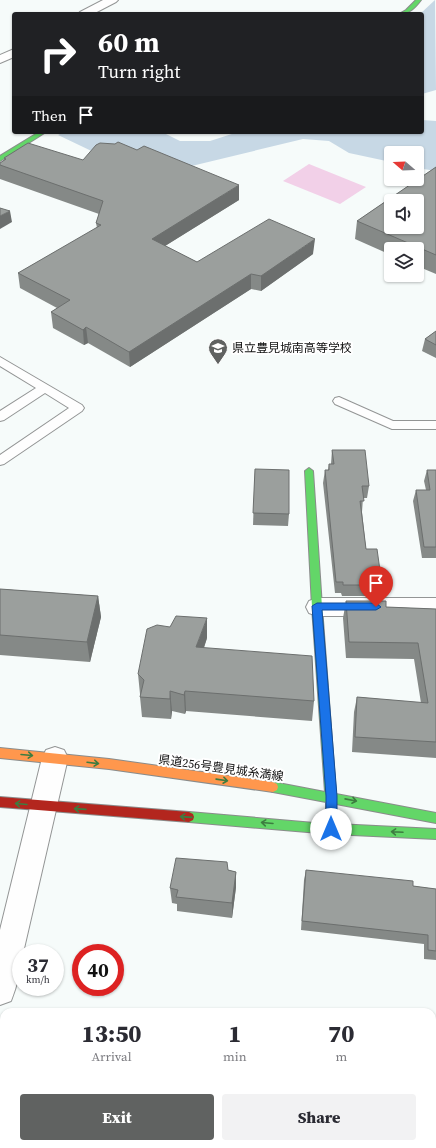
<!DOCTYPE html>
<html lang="en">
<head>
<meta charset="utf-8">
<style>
	body { margin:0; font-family:"Source Serif 4","Noto Sans JP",serif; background:#f2f2f3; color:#2b2b33; height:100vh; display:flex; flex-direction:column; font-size:15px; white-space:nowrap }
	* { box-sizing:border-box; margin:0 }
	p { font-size:13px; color:#7c7c81 }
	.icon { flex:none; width:22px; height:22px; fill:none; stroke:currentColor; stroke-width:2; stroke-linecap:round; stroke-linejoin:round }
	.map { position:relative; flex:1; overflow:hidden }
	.details { position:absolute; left:0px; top:1008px; width:436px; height:140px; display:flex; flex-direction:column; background:#fff; border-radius:12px 12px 0 0; box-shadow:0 1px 3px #0004 }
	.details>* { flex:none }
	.hud { position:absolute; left:12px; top:12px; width:412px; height:122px; border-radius:4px; box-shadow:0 1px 3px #0004; background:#202124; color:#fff; overflow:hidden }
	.needle { width:26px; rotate:289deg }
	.fabs { position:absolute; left:384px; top:146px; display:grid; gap:8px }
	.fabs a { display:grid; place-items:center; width:40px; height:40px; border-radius:4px; background:#fff; box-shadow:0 1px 3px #0004; font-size:20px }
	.speed { position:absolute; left:12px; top:944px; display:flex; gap:8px; font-size:20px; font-weight:700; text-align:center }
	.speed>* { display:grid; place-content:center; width:52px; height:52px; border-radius:50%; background:#fff; box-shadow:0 1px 3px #0004; line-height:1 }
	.speed small { font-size:10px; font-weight:400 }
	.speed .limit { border:6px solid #d22; background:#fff; color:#111 }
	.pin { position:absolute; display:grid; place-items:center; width:34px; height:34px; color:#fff; margin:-41px -17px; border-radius:50% 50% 50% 0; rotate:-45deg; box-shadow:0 0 4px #0007 }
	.pin .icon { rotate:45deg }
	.me { position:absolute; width:44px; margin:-22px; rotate:0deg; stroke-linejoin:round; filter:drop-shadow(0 0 3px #0008) }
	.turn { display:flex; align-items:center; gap:14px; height:84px; padding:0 20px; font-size:18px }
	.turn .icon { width:52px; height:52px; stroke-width:2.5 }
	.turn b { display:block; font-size:28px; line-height:34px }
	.then { display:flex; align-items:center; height:38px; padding:0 20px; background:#0003; gap:8px; font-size:15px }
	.eta { display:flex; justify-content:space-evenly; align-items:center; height:68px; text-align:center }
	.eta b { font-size:24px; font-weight:800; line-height:28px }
	.cta { display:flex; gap:8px; margin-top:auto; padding:8px 20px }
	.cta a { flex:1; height:46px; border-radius:4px; background:#606261; color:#fff; font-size:16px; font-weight:800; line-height:46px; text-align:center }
	.cta a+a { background:#f2f2f3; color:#2b2b33 }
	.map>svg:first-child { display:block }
	.forest { fill:#c7d8e5 }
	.water { fill:#f2d0e8 }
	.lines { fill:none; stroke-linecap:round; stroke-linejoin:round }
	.lane-casing { stroke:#939595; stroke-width:2 }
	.street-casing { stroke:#939595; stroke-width:2 }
	.fast-casing { stroke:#8a8c8b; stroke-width:2 }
	.slow-casing { stroke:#8a8c8b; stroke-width:2 }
	.jam-casing { stroke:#8a8c8b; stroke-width:2 }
	.lane { fill:#fefefe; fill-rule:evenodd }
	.street { fill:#fefefe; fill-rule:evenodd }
	.fast { fill:#63d668; fill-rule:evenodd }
	.slow { fill:#ff974d; fill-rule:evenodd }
	.jam { fill:#b3261e; fill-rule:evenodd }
	.wall { fill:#858987 }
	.shaded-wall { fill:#6c6f6e }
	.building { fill:#9b9f9d; stroke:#6c6f6e; fill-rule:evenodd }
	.oneway { stroke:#3d7c40 }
	.route { fill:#1a73e8; stroke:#114b97 }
	.labels { text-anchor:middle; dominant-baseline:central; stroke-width:4; stroke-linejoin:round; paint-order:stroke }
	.poi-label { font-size:12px; fill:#0f0f0f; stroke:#fff; text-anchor:start }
	.street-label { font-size:12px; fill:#0f0f0f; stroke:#fff }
</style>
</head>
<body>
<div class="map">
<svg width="436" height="1148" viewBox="0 0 436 1148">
	<rect width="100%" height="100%" fill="#f6fbfa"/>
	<g class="forest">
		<path d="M 435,0 L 436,90 L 422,94 L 422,14 L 420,14 Z"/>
		<path d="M 422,120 L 436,121 L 436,171 L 417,168 L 417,153 L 391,153 L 391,162 L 349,153 L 329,141 L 303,139 L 175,170 L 102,156 L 58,135 L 64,132 L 162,132 L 180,141 L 210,141 L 238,132 L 422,132 Z"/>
	</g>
	<path class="water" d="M 309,164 L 366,187 L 340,204 L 283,181 Z"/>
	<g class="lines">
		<g class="lane-casing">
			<g id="lane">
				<path d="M 0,357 L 82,405 L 84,408 L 82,411 L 4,464 L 0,465 L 0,455 L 69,408 L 45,393 L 4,420 L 0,421 L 0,411 L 36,388 L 0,366 Z"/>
				<path d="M 339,397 L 393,421 L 436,421 L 436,429 L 392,429 L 335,404 L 333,401 L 335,398 Z"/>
			</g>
		</g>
		<g class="street-casing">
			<g id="street">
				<path d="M 103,0 L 118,0 L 116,2 L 93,14 L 78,14 L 80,12 Z"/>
				<path d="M 14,49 L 14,57 L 0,63 L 0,55 Z"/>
				<path d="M 317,598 L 436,598 L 436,616 L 317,616 L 309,613 L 306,607 L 309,601 Z"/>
				<path d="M 55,747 L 64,750 L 68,758 L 23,953 L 21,953 C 21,969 17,986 11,1001 L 0,1005 L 0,930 L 42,758 L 46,750 Z"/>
			</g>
		</g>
		<g class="fast-casing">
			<g id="fast">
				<path d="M 416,0 L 421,0 C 415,8 409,14 399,14 L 406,10 Z"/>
				<path d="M 39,132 L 46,132 L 0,161 L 0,156 Z"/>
				<path d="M 309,468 L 313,471 L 322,607 L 336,794 L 436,813 L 436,823 L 336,804 L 336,824 L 436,829 L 436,839 L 331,834 L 189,822 L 185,820 L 184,817 L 185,814 L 189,812 L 326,824 L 326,802 L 273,792 L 269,790 L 268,787 L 269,784 L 273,782 L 325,792 L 312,607 L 305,471 Z"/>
			</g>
		</g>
		<g class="slow-casing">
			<path id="slow" d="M 0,748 L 109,759 L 273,782 L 277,784 L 278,787 L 277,790 L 273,792 L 109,769 L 0,758 Z"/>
		</g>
		<g class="jam-casing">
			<path id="jam" d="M 0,797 L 189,812 L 193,814 L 194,817 L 193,820 L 189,822 L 0,807 Z"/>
		</g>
		<use href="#lane" class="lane"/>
		<use href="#street" class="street"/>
		<use href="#fast" class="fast"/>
		<use href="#slow" class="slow"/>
		<use href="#jam" class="jam"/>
	</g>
	<g class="wall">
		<path d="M 4,158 L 83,160 L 239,200 L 165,246 L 197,262 L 313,254 L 261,291 L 251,289 L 130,367 L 88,343 L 84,345 L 53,328 L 51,312 L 57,308 L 20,288 L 18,273 L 97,228 L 96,223 L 99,214 L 0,179 L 0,163 L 4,160 Z"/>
		<path d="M 436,167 L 436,274 L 417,266 L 417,249 L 391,249 L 391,255 L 355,239 L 357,221 Z"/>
		<path d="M 436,331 L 436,358 L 422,351 L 425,339 Z"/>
		<path d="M 332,450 L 369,486 L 367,498 L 363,498 L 362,512 L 366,549 L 382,585 L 380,596 L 342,596 L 341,593 L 335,593 L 323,483 L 325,470 L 328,470 L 329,464 L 331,464 Z"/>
		<path d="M 255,469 L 289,514 L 288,526 L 253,525 Z"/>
		<path d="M 427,470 L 436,470 L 436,558 L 422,558 L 413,501 L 416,490 L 426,490 L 424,481 Z"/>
		<path d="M 0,589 L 98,596 L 101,617 L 90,662 L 0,655 Z"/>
		<path d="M 346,601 L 386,607 L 436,609 L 436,758 L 352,752 L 354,712 L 357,697 L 421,703 L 414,659 L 346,658 L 343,618 Z"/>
		<path d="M 207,638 L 204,648 L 314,701 L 312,721 L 186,711 L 185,714 L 172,711 L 171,719 L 142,717 L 140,697 L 141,695 L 140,694 L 138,674 Z"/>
		<path d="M 228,870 L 236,872 L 236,887 L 232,918 L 177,911 L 177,904 L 172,903 L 170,888 Z"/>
		<path d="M 306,870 L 413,886 L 436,889 L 436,960 L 424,959 L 424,944 L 301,930 L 304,880 Z"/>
	</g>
	<g class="shaded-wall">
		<path d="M 239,185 L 239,200 L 152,254 L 152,239 Z"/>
		<path d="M 10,211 L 12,222 L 0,229 L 0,216 Z"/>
		<path d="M 315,239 L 313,254 L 261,291 L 261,276 Z"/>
		<path d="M 251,274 L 251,289 L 130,367 L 129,352 Z"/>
		<path d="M 86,327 L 88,343 L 84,345 L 83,330 Z"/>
		<path d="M 98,596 L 101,617 L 90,662 L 87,642 Z"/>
		<path d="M 207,618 L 207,638 L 197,667 L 196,647 Z"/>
		<path d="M 170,691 L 172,711 L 171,719 L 170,699 Z"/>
		<path d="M 185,691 L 186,711 L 185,714 L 184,695 Z"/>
		<path d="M 236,872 L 236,887 L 232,918 L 232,903 Z"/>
	</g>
	<g class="building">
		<path d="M 118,142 L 137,150 L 144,146 L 239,185 L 152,239 L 197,262 L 269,219 L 315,239 L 261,276 L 251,274 L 129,352 L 86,327 L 83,330 L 51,312 L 70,300 L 18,273 L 101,225 L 96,223 L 103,201 L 0,165 L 0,163 L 6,159 L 4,158 L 28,143 L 83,160 L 96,145 L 100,143 L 115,144 Z"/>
		<path d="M 436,167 L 436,255 L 357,221 ZM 391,201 L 417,201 L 417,227 L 391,227 Z"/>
		<path d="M 0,208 L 10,211 L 0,216 Z"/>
		<path d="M 436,331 L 436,345 L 425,339 Z"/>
		<path d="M 332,450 L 365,450 L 369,486 L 362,486 L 364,501 L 360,501 L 366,549 L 377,549 L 382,585 L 343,585 L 343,582 L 336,582 L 325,470 L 329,470 L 329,464 L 334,464 Z"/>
		<path d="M 255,469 L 289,470 L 289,514 L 253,513 Z"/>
		<path d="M 427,470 L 436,470 L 436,547 L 424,547 L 416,490 L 430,490 Z"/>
		<path d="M 0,589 L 98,596 L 87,642 L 0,635 Z"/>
		<path d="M 346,601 L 386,601 L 386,607 L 436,609 L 436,742 L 355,737 L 357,697 L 428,703 L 418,643 L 349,642 Z"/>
		<path d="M 176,616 L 207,618 L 196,647 L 312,656 L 314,701 L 185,691 L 184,695 L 170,691 L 170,699 L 140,697 L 144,680 L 138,674 L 147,629 L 157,625 L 170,627 Z"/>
		<path d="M 176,858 L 227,862 L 228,870 L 236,872 L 232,903 L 176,897 L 178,890 L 170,888 Z"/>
		<path d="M 306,870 L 413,881 L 413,886 L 436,889 L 436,951 L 428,950 L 428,935 L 302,921 Z"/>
	</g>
	<defs><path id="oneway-shaft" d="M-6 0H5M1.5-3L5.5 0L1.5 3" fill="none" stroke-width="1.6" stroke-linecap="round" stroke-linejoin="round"/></defs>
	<g class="oneway">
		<use href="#oneway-shaft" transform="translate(27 755) rotate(5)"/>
		<use href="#oneway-shaft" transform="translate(93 763) rotate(7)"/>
		<use href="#oneway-shaft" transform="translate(222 780) rotate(8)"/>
		<use href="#oneway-shaft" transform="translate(351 800) rotate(11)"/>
		<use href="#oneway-shaft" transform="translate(21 804) rotate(-175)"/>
		<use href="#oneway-shaft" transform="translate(80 809) rotate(-176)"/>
		<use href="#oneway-shaft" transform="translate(186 817) rotate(-176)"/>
		<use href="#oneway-shaft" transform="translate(267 823) rotate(-175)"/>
		<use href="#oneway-shaft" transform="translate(397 832) rotate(-177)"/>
	</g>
	<path class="route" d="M 317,603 L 376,603 L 381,607 L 376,610 L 322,610 L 337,796 L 337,829 L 335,832 L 331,834 L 327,832 L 326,829 L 326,796 L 312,606 Z"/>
	<defs>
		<g id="school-pin" transform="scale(1)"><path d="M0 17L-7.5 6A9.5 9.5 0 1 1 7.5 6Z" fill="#606261" stroke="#fff"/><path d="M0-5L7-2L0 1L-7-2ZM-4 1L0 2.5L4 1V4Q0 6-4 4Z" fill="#fff"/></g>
	</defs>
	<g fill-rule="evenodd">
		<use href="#school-pin" x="218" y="348"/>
	</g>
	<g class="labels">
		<g class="poi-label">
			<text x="232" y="348">県立豊見城南高等学校</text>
		</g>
		<g class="street-label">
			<text transform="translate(221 768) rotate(8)">県道256号豊見城糸満線</text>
		</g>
	</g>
</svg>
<div class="fabs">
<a><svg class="needle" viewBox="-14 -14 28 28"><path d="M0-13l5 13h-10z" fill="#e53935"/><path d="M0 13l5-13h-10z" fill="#7c7c81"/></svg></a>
<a><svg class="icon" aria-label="sound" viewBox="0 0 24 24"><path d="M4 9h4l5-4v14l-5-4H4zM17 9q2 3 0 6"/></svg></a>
<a><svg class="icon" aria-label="layers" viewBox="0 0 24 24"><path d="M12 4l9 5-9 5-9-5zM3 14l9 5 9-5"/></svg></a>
</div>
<div class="speed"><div>37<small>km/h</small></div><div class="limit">40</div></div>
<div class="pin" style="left:376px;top:607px;background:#d93025"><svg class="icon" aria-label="arrive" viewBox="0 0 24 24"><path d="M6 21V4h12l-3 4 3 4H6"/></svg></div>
<svg class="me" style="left:331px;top:829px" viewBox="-20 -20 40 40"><circle r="19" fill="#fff"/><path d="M0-13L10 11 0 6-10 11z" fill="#1a73e8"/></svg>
<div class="hud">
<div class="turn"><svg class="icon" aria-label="right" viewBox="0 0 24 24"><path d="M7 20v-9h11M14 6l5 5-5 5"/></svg><div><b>60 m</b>Turn right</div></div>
<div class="then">Then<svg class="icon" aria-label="arrive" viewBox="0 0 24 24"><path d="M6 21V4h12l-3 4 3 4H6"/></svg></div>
</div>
<section class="details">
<div class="eta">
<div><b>13:50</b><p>Arrival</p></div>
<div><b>1</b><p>min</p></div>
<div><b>70</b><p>m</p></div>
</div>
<div class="cta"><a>Exit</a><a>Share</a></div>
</section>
</div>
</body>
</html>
